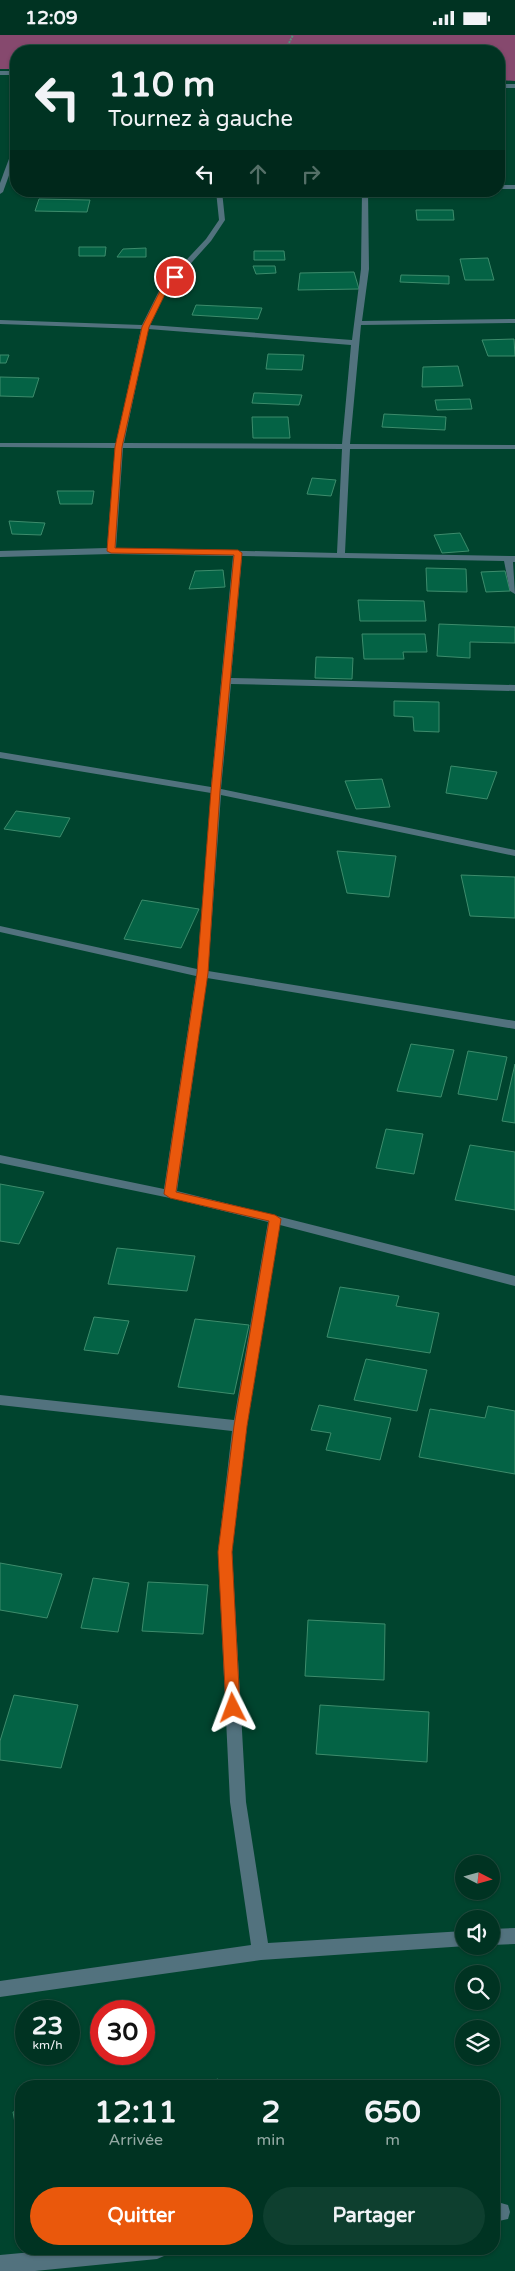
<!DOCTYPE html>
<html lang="fr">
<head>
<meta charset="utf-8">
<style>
	body { margin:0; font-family:"Varela Round",sans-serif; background:#0e3f2f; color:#f1f3f6; height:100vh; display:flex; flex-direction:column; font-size:19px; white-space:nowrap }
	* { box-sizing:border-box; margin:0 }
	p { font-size:16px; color:#95aaa5 }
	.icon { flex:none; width:28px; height:28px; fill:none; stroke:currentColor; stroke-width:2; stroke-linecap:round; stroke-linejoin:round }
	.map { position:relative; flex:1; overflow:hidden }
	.sheet { position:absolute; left:15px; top:2045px; width:485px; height:175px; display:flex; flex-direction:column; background:#032; border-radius:20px; box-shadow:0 1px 4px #0004,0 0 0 1px #224e40 }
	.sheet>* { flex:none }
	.banner { position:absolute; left:10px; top:10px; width:495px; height:152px; border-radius:20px; box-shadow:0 1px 4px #0004,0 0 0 1px #224e40; background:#032; color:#f1f3f6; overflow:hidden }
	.needle { width:32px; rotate:96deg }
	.controls { position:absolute; left:455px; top:1820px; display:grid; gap:10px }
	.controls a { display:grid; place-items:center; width:45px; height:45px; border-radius:50%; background:#032; box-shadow:0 1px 4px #0004,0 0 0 1px #224e40; font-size:25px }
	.speed { position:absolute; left:15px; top:1965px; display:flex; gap:10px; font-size:25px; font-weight:700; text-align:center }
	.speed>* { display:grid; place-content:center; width:65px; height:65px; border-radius:50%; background:#032; box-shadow:0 1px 4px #0004,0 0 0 1px #224e40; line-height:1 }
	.speed small { font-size:12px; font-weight:400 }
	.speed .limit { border:8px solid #d22; background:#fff; color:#111 }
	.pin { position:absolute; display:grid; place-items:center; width:42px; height:42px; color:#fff; margin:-21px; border:2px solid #fff; border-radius:50%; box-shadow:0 1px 5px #0007 }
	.me { position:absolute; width:55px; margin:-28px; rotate:357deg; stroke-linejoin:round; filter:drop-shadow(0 0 4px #0008) }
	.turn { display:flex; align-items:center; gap:18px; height:105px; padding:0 15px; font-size:22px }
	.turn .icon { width:65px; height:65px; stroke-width:2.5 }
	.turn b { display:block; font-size:35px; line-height:42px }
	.lanes { display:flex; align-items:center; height:48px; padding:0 15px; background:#0003; justify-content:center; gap:25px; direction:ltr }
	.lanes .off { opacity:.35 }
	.eta { display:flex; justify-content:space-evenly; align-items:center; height:85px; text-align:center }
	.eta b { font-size:30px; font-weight:700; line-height:35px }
	.cta { display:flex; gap:10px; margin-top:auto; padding:10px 15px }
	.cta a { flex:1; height:58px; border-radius:30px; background:#ea580c; color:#fff; font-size:20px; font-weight:700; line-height:58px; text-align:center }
	.cta a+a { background:#0e3f2f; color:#f1f3f6 }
	.status { display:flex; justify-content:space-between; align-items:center; height:35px; padding:0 25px; background:#032; direction:ltr }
	.status svg { height:14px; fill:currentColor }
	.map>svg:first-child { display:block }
	.forest { fill:#86496e }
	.building { fill:#046345; stroke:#3d8c6c }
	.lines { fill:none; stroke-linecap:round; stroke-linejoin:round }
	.path { stroke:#598f7b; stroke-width:2; stroke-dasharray:2 1; stroke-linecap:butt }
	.minor { fill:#52727e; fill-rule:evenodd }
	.route { fill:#ea580c; stroke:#983908 }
</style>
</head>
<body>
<div class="status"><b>12:09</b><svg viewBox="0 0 49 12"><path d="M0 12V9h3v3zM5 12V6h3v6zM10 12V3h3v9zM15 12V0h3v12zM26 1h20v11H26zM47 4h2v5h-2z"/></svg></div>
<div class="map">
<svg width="515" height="2236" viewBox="0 0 515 2236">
	<rect width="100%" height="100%" fill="#00442e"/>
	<path class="forest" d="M 0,0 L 515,0 L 515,46 L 499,45 L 499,16 L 16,16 L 16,34 L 0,34 Z"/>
	<g class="building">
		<path d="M 39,164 L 90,165 L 87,177 L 35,176 Z"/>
		<path d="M 416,175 L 453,175 L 454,185 L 417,185 Z"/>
		<path d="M 79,212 L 106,212 L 105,221 L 79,221 Z"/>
		<path d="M 146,213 L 146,222 L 117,222 L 123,214 Z"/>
		<path d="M 254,216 L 284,216 L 285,225 L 254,225 Z"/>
		<path d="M 488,223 L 494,245 L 465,245 L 460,224 Z"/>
		<path d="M 253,231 L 275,231 L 276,238 L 256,239 Z"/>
		<path d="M 354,237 L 359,254 L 298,255 L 300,238 Z"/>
		<path d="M 401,240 L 449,241 L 449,249 L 400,247 Z"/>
		<path d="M 196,270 L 262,273 L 258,284 L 192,280 Z"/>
		<path d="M 514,304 L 515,321 L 488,321 L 482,305 Z"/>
		<path d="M 268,319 L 304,320 L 302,335 L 266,334 Z"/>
		<path d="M 0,320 L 9,320 L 6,328 L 0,328 Z"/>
		<path d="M 458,331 L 463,351 L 422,352 L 423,332 Z"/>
		<path d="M 0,342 L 39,343 L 33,362 L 0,361 Z"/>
		<path d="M 254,358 L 259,358 L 302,360 L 299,370 L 252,368 Z"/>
		<path d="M 470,364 L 472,374 L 437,375 L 435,365 Z"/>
		<path d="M 384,379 L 446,382 L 445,395 L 382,392 Z"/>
		<path d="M 252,382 L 288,382 L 290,403 L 253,403 Z"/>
		<path d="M 312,443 L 336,445 L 331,461 L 307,459 Z"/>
		<path d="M 57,456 L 94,456 L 92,469 L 60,469 Z"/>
		<path d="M 9,486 L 45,488 L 41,500 L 12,499 Z"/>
		<path d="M 460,498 L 469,516 L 442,518 L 434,500 Z"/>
		<path d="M 426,533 L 466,534 L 467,557 L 427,556 Z"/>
		<path d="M 223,535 L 225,552 L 189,554 L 195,536 Z"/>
		<path d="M 505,536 L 510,556 L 486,557 L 481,537 Z"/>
		<path d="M 358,565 L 424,566 L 426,586 L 360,586 Z"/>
		<path d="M 439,589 L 515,592 L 515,608 L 470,607 L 470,623 L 437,621 Z"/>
		<path d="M 362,599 L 425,599 L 427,617 L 403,617 L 404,624 L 364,624 Z"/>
		<path d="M 316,622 L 353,623 L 352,644 L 315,643 Z"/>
		<path d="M 394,666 L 439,667 L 439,697 L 414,696 L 413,682 L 394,681 Z"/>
		<path d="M 451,731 L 497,737 L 487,764 L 446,758 Z"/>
		<path d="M 382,744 L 390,772 L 356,774 L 345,746 Z"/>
		<path d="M 16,776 L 70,783 L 60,802 L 4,794 Z"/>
		<path d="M 337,816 L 396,821 L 389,862 L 347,858 Z"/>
		<path d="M 461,840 L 515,842 L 515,883 L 470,881 Z"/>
		<path d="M 142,865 L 199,874 L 181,913 L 124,904 Z"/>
		<path d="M 411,1009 L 454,1015 L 441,1062 L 397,1056 Z"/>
		<path d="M 468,1016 L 507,1022 L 497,1065 L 458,1059 Z"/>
		<path d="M 515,1029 L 515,1088 L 502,1086 Z"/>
		<path d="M 386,1094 L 423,1099 L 414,1139 L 376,1133 Z"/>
		<path d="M 470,1110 L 515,1117 L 515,1175 L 455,1165 Z"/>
		<path d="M 0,1149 L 44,1157 L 19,1209 L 0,1206 Z"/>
		<path d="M 117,1213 L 195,1221 L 187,1256 L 108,1249 Z"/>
		<path d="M 340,1252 L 399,1261 L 396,1271 L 439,1278 L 430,1318 L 327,1302 Z"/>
		<path d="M 94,1282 L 129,1286 L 118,1319 L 84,1315 Z"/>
		<path d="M 195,1284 L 249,1290 L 234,1359 L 178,1352 Z"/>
		<path d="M 366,1324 L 427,1335 L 417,1376 L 354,1365 Z"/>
		<path d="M 319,1370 L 391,1383 L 380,1425 L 326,1415 L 331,1398 L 311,1395 Z"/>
		<path d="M 488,1371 L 515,1376 L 515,1439 L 419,1422 L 430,1374 L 485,1383 Z"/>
		<path d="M 0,1528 L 62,1539 L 47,1583 L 0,1575 Z"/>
		<path d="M 93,1543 L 129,1548 L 118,1597 L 81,1593 Z"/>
		<path d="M 148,1547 L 208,1550 L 203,1599 L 142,1596 Z"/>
		<path d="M 308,1585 L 385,1589 L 384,1645 L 305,1641 Z"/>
		<path d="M 14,1660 L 78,1670 L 61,1733 L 0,1725 L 0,1706 Z"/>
		<path d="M 320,1670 L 429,1677 L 427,1727 L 316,1719 Z"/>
		<path d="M 218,2044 L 220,2051 L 194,2051 Z"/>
		<path d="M 423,2045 L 425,2051 L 400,2051 Z"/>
		<path d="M 21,2075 L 21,2120 L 13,2077 Z"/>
	</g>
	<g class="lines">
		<path class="path" d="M 285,16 L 293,0"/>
		<g class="minor">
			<rect x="0" y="36" width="16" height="4"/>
			<rect x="499" y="49" width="16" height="4"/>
			<path d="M 16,111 L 16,121 L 3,157 L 0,159 L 0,148 L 13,113 Z"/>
			<rect x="499" y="150" width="16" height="4"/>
			<path d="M 216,156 L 222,156 L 225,185 L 211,206 L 167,255 L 150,290 L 352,305 L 361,234 L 362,156 L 368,156 L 369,234 L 362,286 L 515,284 L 515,288 L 361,290 L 350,409 L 515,410 L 515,414 L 350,414 L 345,518 L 515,521 L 515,527 L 513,527 L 515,559 L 510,556 L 504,526 L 242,521 L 231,643 L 515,650 L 515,656 L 231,649 L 221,754 L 515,815 L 515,821 L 221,760 L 208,936 L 515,986 L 515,994 L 207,943 L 177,1156 L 515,1241 L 515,1251 L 280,1190 L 247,1391 L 232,1517 L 246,1767 L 268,1908 L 464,1896 L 464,1911 L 466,1911 L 261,1925 L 0,1962 L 0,1946 L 251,1910 L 230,1767 L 218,1517 L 232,1396 L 0,1370 L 0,1360 L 234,1385 L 268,1187 L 170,1163 L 0,1128 L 0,1120 L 164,1154 L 196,941 L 0,897 L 0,891 L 197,934 L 211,758 L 0,723 L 0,717 L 211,752 L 233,521 L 111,519 L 0,522 L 0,516 L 107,513 L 115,413 L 0,412 L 0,408 L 116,408 L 141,294 L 0,289 L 0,285 L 142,290 L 161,252 L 206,204 L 219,185 ZM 148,294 L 351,310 L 342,409 L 124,408 ZM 123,413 L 342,414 L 337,518 L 116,513 Z"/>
			<path d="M 515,1893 L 515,1909 L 491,1910 L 491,1894 Z"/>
			<path d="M 501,2168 L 508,2170 L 510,2177 L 508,2184 L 494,2187 L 494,2169 Z"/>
			<path d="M 65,2214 L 167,2214 L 164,2221 L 157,2224 L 35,2236 L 0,2236 L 0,2220 Z"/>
		</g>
	</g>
	<path class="route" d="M 173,241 L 178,242 L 167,255 L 149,292 L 122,412 L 115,513 L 238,515 L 242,518 L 220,756 L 208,938 L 176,1157 L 275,1180 L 281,1184 L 247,1391 L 232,1517 L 240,1673 L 238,1677 L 233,1679 L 228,1677 L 226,1673 L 218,1517 L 234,1391 L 269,1186 L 170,1163 L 164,1159 L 197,938 L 211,756 L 234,520 L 111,518 L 107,516 L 115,412 L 142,292 L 161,254 Z"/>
</svg>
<div class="controls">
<a><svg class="needle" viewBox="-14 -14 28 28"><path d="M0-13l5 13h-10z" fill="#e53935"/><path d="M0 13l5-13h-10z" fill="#95aaa5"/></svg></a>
<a><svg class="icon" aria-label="sound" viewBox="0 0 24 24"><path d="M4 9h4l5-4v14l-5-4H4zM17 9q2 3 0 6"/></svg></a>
<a><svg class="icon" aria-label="search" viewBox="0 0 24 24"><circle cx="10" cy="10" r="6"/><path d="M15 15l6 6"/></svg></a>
<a><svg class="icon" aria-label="layers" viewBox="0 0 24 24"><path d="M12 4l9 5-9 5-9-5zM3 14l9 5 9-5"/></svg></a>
</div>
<div class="speed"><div>23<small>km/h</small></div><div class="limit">30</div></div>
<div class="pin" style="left:175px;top:242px;background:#d93025"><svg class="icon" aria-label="arrive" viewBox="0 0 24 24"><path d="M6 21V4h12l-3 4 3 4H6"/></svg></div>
<svg class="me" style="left:233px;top:1673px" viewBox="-20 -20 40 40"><path d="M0-17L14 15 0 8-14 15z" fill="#ea580c" stroke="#fff" stroke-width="4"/></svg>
<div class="banner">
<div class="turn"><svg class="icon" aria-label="left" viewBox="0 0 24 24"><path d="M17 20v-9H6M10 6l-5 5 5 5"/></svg><div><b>110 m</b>Tournez à gauche</div></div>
<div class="lanes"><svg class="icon" aria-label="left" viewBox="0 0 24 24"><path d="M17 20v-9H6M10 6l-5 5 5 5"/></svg><svg class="icon off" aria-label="ahead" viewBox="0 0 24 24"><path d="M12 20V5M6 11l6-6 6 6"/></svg><svg class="icon off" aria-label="right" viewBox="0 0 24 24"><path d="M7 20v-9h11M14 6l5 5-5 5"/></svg></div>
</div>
<section class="sheet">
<div class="eta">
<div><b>12:11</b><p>Arrivée</p></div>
<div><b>2</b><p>min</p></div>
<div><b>650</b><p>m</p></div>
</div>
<div class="cta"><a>Quitter</a><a>Partager</a></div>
</section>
</div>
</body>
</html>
